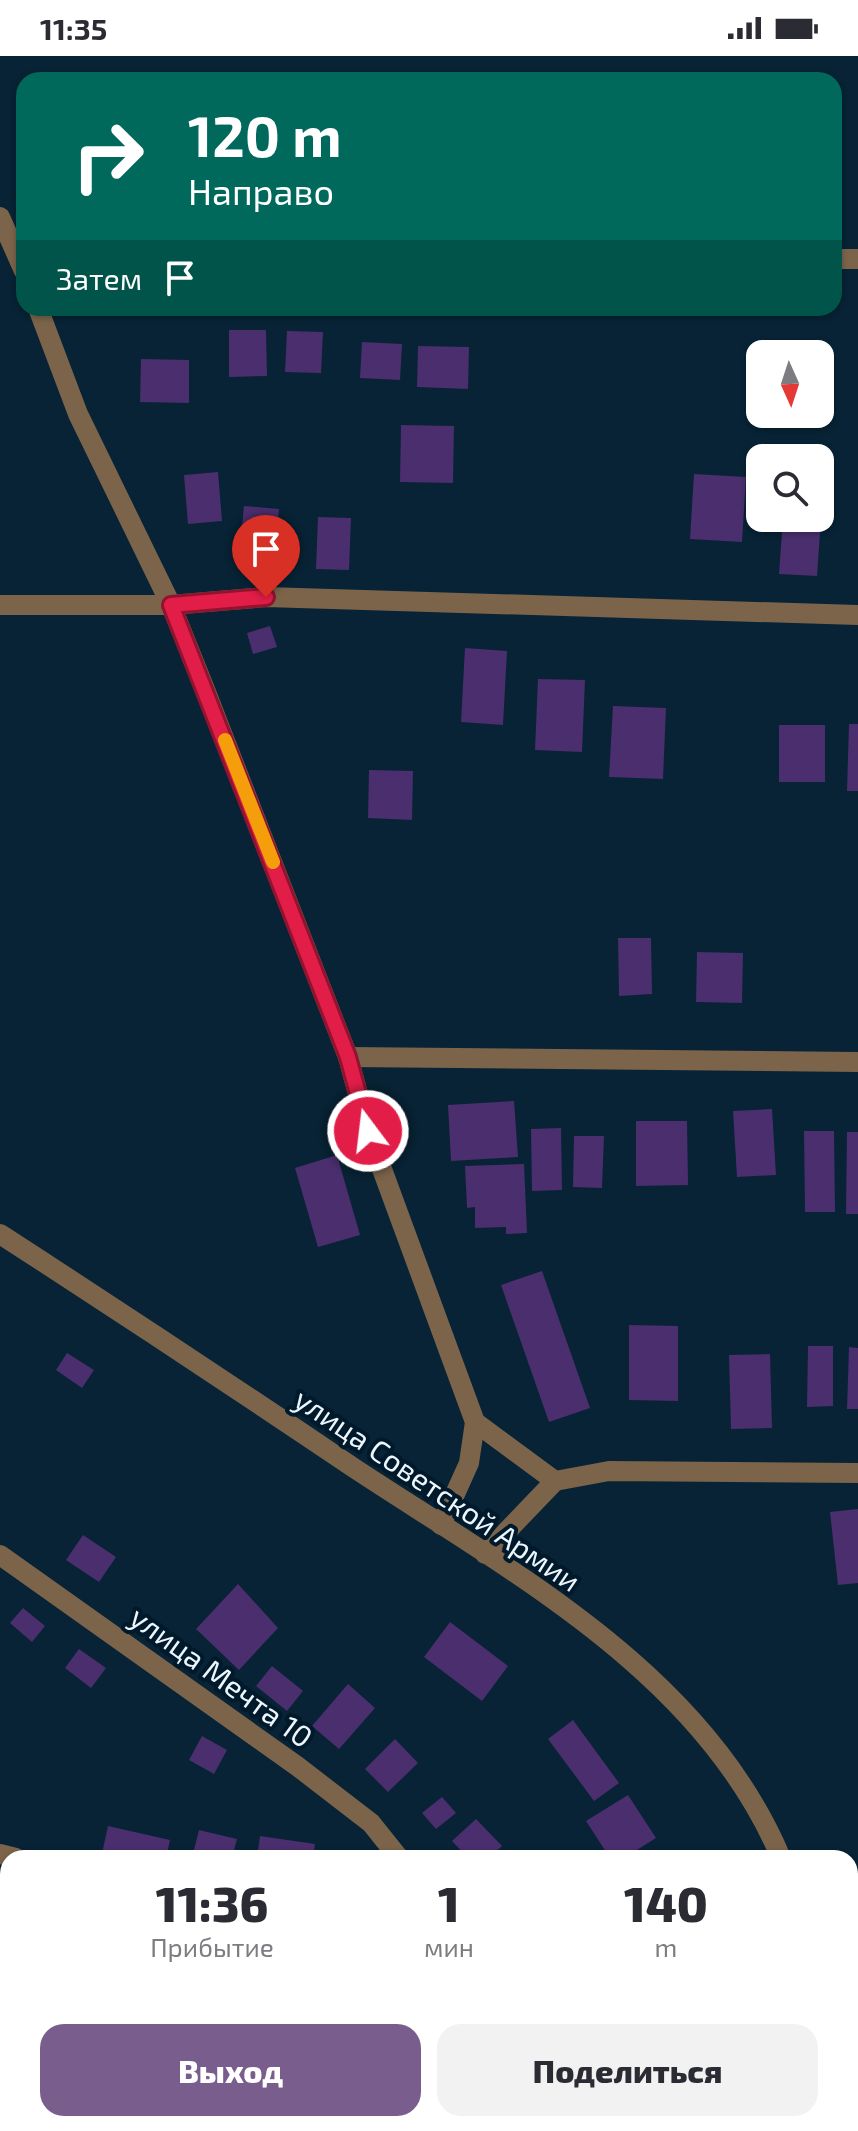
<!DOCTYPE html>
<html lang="ru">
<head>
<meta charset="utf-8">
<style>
	body { margin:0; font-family:"Exo 2",sans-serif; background:#f2f2f3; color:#2b2b33; height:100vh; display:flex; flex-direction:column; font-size:30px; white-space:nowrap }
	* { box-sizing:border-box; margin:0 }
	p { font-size:26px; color:#7c7c81 }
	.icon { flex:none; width:44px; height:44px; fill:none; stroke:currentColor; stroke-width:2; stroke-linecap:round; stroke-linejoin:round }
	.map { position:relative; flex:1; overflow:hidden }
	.panel { position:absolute; left:0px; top:1794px; width:858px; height:282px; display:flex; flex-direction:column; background:#fff; border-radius:24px 24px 0 0; box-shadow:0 2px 6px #0004 }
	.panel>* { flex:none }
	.hud { position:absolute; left:16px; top:16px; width:826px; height:244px; border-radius:24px; box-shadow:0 2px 6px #0004; background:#00695c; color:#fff; overflow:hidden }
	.needle { width:52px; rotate:177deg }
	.controls { position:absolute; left:746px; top:284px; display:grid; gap:16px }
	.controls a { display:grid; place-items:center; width:88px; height:88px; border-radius:16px; background:#fff; box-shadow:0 2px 6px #0004; font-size:40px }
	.pin { position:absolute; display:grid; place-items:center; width:68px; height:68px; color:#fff; margin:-82px -34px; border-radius:50% 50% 50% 0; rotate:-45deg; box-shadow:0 0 8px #0007 }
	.pin .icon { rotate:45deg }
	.me { position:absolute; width:88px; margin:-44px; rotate:345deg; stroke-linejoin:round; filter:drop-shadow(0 0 6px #0008) }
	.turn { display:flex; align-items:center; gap:28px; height:168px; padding:0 40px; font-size:36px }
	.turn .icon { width:104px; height:104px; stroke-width:2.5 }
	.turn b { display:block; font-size:56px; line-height:68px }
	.then { display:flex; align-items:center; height:76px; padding:0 40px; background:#0003; gap:16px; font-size:30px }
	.eta { display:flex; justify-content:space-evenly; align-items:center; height:136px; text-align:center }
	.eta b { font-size:48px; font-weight:800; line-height:56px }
	.primary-button { display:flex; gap:16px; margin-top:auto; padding:16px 40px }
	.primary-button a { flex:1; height:92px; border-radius:24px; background:#795d8c; color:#fff; font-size:32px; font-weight:800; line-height:92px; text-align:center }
	.primary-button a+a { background:#f2f2f3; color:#2b2b33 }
	.status { display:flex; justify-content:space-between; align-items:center; height:56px; padding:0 40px; background:#fff; direction:ltr }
	.status svg { height:22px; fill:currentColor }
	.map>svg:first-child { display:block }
	.building { fill:#4a2e6e }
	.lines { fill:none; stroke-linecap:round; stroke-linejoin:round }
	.minor { stroke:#7b644a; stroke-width:20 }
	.route-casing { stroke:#92132f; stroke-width:20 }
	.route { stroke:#e11d48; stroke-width:14 }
	.slow { stroke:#f59e0b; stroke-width:14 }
	.labels { text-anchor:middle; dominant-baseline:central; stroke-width:8; stroke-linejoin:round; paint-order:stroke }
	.street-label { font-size:30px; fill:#ecf6fd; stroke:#00192b }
</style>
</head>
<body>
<div class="status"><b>11:35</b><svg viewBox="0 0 49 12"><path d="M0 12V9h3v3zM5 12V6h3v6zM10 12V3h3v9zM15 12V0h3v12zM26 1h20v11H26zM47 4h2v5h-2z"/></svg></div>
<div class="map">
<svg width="858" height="2075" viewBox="0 0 858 2075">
	<rect width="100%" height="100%" fill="#072335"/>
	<g class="building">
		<path d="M 229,274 L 266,274 L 267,320 L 229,321 Z"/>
		<path d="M 287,275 L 323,276 L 321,317 L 285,316 Z"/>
		<path d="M 362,286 L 402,288 L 400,324 L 360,322 Z"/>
		<path d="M 418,290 L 469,291 L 468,333 L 417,331 Z"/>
		<path d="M 141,303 L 189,304 L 189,347 L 140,346 Z"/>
		<path d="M 401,369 L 454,370 L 453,427 L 400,426 Z"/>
		<path d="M 218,416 L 222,465 L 188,468 L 184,419 Z"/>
		<path d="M 694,418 L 746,421 L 742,486 L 690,483 Z"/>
		<path d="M 244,450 L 279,453 L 273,514 L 238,511 Z"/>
		<path d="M 318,461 L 351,462 L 349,514 L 316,513 Z"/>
		<path d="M 783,462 L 821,462 L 817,520 L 779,518 Z"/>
		<path d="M 270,570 L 277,591 L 253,598 L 247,577 Z"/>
		<path d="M 465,592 L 507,595 L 503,669 L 461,666 Z"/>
		<path d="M 538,623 L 585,624 L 582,696 L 535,694 Z"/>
		<path d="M 613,650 L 666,652 L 663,723 L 609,721 Z"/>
		<path d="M 849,668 L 858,668 L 858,735 L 847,735 Z"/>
		<rect x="779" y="669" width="46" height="57"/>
		<path d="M 369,714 L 413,715 L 412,764 L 368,762 Z"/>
		<path d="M 618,882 L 651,882 L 652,938 L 619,940 Z"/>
		<path d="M 697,896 L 743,897 L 742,947 L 696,946 Z"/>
		<path d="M 514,1045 L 518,1101 L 451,1105 L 448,1049 Z"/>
		<path d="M 772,1053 L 776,1119 L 737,1121 L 733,1055 Z"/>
		<path d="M 636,1065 L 687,1065 L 688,1129 L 636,1130 Z"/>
		<path d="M 561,1072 L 562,1134 L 532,1135 L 531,1073 Z"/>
		<path d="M 804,1075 L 834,1075 L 835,1156 L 805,1156 Z"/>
		<path d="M 847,1076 L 858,1076 L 858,1158 L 846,1158 Z"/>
		<path d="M 574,1080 L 604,1080 L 602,1132 L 573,1131 Z"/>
		<path d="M 337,1099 L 360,1179 L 318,1191 L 295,1112 Z"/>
		<path d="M 524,1108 L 527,1177 L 506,1178 L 506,1171 L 475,1172 L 475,1151 L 467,1152 L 465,1110 Z"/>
		<path d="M 542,1215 L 590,1352 L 549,1366 L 501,1229 Z"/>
		<path d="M 629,1269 L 678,1270 L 678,1345 L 629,1344 Z"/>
		<path d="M 808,1290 L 833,1290 L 833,1350 L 807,1351 Z"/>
		<path d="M 849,1291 L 858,1292 L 858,1353 L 847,1353 Z"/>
		<path d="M 67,1297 L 94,1314 L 82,1332 L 56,1314 Z"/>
		<path d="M 770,1298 L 772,1372 L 731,1373 L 729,1299 Z"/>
		<path d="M 858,1453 L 858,1527 L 838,1529 L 830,1456 Z"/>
		<path d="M 83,1479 L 116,1501 L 99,1526 L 66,1504 Z"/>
		<path d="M 238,1528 L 278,1572 L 239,1614 L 196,1573 Z"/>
		<path d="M 23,1552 L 45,1570 L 32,1586 L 10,1567 Z"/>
		<path d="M 450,1566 L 508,1610 L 482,1645 L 424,1601 Z"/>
		<path d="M 79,1593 L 106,1612 L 91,1632 L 65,1612 Z"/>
		<path d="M 272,1610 L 303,1635 L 287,1655 L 256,1630 Z"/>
		<path d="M 348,1628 L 375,1652 L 339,1693 L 312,1670 Z"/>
		<path d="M 573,1664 L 619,1727 L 594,1745 L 548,1683 Z"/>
		<path d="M 202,1680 L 227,1694 L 214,1718 L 189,1704 Z"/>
		<path d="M 395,1683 L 418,1707 L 388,1736 L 365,1713 Z"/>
		<path d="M 628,1739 L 656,1782 L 624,1802 L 610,1802 L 586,1765 Z"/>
		<path d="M 442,1741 L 456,1757 L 436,1773 L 422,1757 Z"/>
		<path d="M 476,1763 L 502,1790 L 489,1802 L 468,1802 L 452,1785 Z"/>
		<path d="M 108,1770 L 170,1784 L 166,1802 L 101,1802 Z"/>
		<path d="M 199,1774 L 237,1783 L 232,1802 L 192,1802 Z"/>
		<path d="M 260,1780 L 315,1788 L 313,1802 L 257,1802 Z"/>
		<path d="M 0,2045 L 8,2045 L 8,2068 L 34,2068 L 34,2075 L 0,2075 Z"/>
		<path d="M 212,2068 L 239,2068 L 251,2070 L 251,2075 L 211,2075 Z"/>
		<path d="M 308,2068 L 325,2068 L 355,2072 L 307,2075 Z"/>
	</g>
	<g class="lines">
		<g class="minor">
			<path d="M 0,161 L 24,215"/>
			<path d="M 834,203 L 858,203"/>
			<path d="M 38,252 L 78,358 L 171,549 L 204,631 L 348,1001 L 368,1075 L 475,1366 L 469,1407 L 441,1469"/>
			<path d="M 0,549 L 171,549 L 266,541 L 858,559"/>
			<path d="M 348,1001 L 858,1006"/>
			<path d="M 0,1178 C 119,1255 237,1333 354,1412 C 513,1517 704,1618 781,1802"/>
			<path d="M 475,1366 L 555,1425"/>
			<path d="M 485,1498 L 555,1425 L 609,1415 L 858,1417"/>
			<path d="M 0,1499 L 297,1710 L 371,1767 L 399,1802"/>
			<path d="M 0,1798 L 16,1802"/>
			<path d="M 0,1900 L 8,1909"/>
			<path d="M 850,1941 L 858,1937"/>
			<path d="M 850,1971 L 858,1996"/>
			<path d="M 531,2068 L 534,2075"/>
			<path d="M 54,2075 L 55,2068"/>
		</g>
	</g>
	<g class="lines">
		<g class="route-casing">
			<path id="route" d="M 266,541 L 171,549 L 348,1001 L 368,1075"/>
		</g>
		<use href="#route" class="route"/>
		<path class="slow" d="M 225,684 L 273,806"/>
	</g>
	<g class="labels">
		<g class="street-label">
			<text transform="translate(438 1433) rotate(34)">улица Советской Армии</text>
			<text transform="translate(222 1620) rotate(36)">улица Мечта 10</text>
		</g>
	</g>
</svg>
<div class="controls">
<a><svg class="needle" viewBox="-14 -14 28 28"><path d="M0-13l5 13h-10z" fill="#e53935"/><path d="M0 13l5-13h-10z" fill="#7c7c81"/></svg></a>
<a><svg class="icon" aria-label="search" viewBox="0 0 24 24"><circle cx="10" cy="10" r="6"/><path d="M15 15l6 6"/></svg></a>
</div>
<div class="pin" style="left:266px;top:541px;background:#d93025"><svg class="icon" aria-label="arrive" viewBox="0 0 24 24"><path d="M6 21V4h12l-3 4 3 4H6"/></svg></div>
<svg class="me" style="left:368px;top:1075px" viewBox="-20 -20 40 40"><circle r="17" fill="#e11d48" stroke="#fff" stroke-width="3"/><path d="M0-11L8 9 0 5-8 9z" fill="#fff"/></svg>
<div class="hud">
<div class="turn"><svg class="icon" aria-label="right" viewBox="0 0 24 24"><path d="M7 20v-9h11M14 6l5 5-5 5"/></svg><div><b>120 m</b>Направо</div></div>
<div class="then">Затем<svg class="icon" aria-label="arrive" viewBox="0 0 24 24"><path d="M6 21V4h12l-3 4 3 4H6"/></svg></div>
</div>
<section class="panel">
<div class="eta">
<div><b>11:36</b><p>Прибытие</p></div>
<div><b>1</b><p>мин</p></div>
<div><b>140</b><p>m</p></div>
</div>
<div class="primary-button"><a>Выход</a><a>Поделиться</a></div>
</section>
</div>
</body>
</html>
